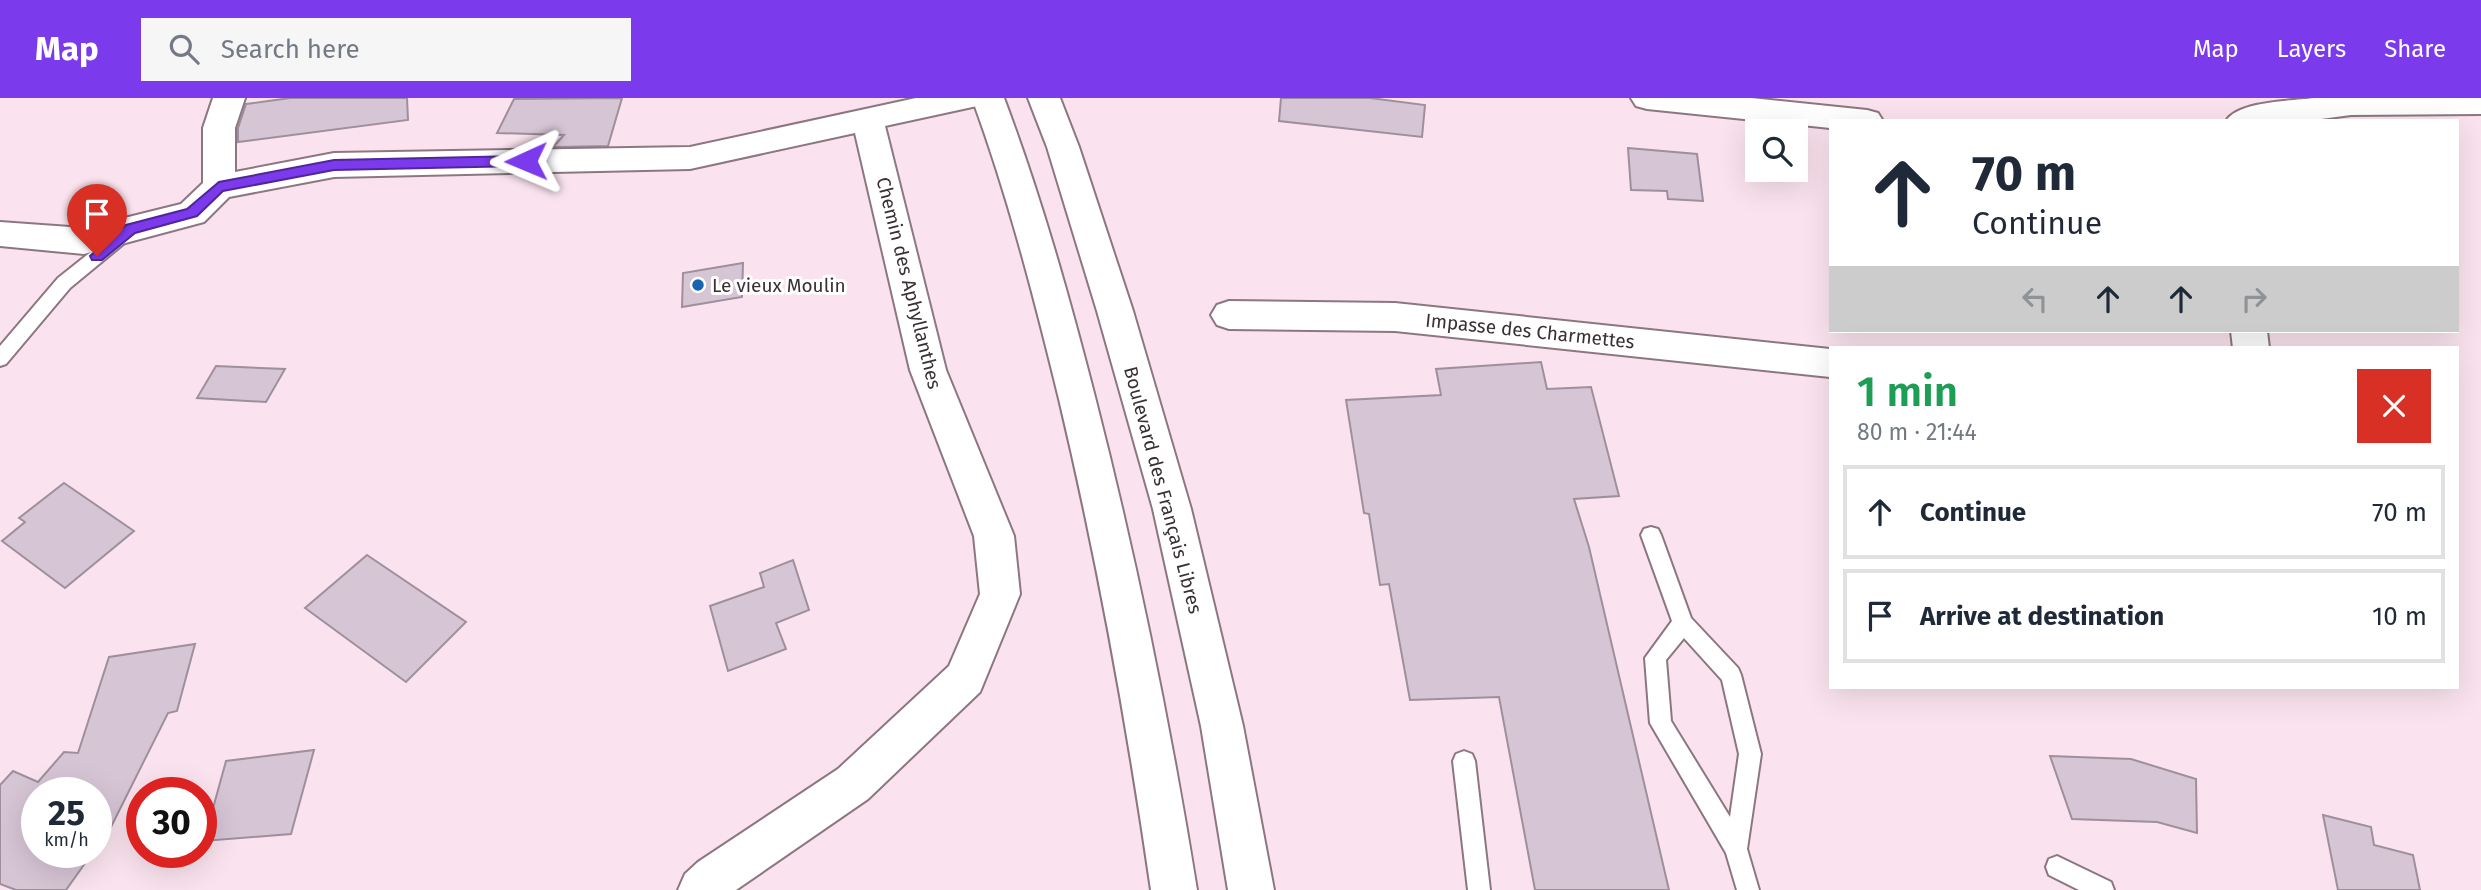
<!DOCTYPE html>
<html lang="en">
<head>
<meta charset="utf-8">
<style>
	body { margin:0; font-family:"Fira Sans",sans-serif; background:#f6f6f7; color:#1f2937; height:100vh; display:flex; flex-direction:column; font-size:26px; white-space:nowrap }
	* { box-sizing:border-box; margin:0 }
	p { font-size:23px; color:#747a83 }
	.icon { flex:none; width:38px; height:38px; fill:none; stroke:currentColor; stroke-width:2; stroke-linecap:round; stroke-linejoin:round }
	.map { position:relative; flex:1; overflow:hidden }
	.panel { position:absolute; left:1829px; top:248px; width:630px; height:343px; display:flex; flex-direction:column; background:#fff; border-radius:0px; box-shadow:0 7px 28px #0002 }
	.panel>* { flex:none }
	.top-card { position:absolute; left:1829px; top:21px; width:630px; height:214px; border-radius:0px; box-shadow:0 7px 28px #0002; background:#fff; color:#1f2937; overflow:hidden }
	.controls { position:absolute; left:1745px; top:21px; display:grid; gap:14px }
	.controls a { display:grid; place-items:center; width:63px; height:63px; border-radius:0px; background:#fff; box-shadow:0 7px 28px #0002; font-size:35px }
	.speed { position:absolute; left:21px; top:679px; display:flex; gap:14px; font-size:35px; font-weight:700; text-align:center }
	.speed>* { display:grid; place-content:center; width:91px; height:91px; border-radius:50%; background:#fff; box-shadow:0 7px 28px #0002; line-height:1 }
	.speed small { font-size:18px; font-weight:400 }
	.speed .limit { border:10px solid #d22; background:#fff; color:#111 }
	.pin { position:absolute; display:grid; place-items:center; width:60px; height:60px; color:#fff; margin:-72px -30px; border-radius:50% 50% 50% 0; rotate:-45deg; box-shadow:0 0 7px #0007 }
	.pin .icon { rotate:45deg }
	.me { position:absolute; width:77px; margin:-38px; rotate:269deg; stroke-linejoin:round; filter:drop-shadow(0 0 5px #0008) }
	.turn { display:flex; align-items:center; gap:24px; height:147px; padding:0 28px; font-size:32px }
	.turn .icon { width:91px; height:91px; stroke-width:2.5 }
	.turn b { display:block; font-size:49px; line-height:60px }
	.lanes { display:flex; align-items:center; height:66px; padding:0 28px; background:#0003; justify-content:center; gap:35px; direction:ltr }
	.lanes .off { opacity:.35 }
	.round { display:grid; place-items:center; flex:none; width:74px; height:74px; border-radius:0px; background:#f6f6f7 }
	.overview { display:flex; align-items:center; justify-content:space-between; height:119px; padding:0 28px }
	h1 { font-size:42px; font-weight:600; line-height:52px; color:#1e9e55 }
	ul { padding:0; list-style:none }
	li { display:flex; align-items:center; gap:21px; height:94px; margin:0 14px 10px; padding:0 14px; border:4px solid #e0e1e3; border-radius:0px }
	li div { flex:1 }
	li b { display:block; font-size:26px }
	li em { font-style:normal }
	header { display:flex; align-items:center; gap:42px; box-sizing:border-box; height:98px; padding:0 35px; background:#7c3aed; color:#fff }
	header strong { font-size:33px }
	nav { display:flex; gap:38px; margin-inline-start:auto; font-size:24px }
	.search { width:490px; height:63px; background:#f6f6f7; display:flex; align-items:center; gap:18px; box-sizing:border-box; padding:0 24px; border-radius:0px; color:#747a83; font-size:26px }
	.map>svg:first-child { display:block }
	.building { fill:#d6c5d5; stroke:#9f8f9d; stroke-width:2 }
	.lines { fill:none; stroke-linecap:round; stroke-linejoin:round }
	.service-casing { stroke:#8c7781; stroke-width:4 }
	.minor-casing { stroke:#8c7781; stroke-width:4 }
	.primary-casing { stroke:#8c7781; stroke-width:4 }
	.service { fill:#fff; fill-rule:evenodd }
	.minor { fill:#fff; fill-rule:evenodd }
	.primary { fill:#fff; fill-rule:evenodd }
	.route { fill:#7c3aed; stroke:#51269a; stroke-width:2 }
	.poi-dot { fill:#1665b3; stroke:#fff; stroke-width:2.5 }
	.labels { text-anchor:middle; dominant-baseline:central; stroke-width:6; stroke-linejoin:round; paint-order:stroke }
	.street-label { font-size:19px; fill:#393034; stroke:#fff }
	.poi-label { font-size:19px; fill:#393034; stroke:#fff; text-anchor:start }
</style>
</head>
<body>
<header>
<strong>Map</strong>
<div class="search"><svg class="icon" aria-label="search" viewBox="0 0 24 24"><circle cx="10" cy="10" r="6"/><path d="M15 15l6 6"/></svg>Search here</div>
<nav><a>Map</a><a>Layers</a><a>Share</a></nav>
</header>
<div class="map">
<svg width="2481" height="792" viewBox="0 0 2481 792">
	<rect width="100%" height="100%" fill="#fae3ee"/>
	<g class="building">
		<path d="M 290,0 L 407,0 L 408,22 L 238,44 L 238,30 L 246,6 Z"/>
		<path d="M 622,0 L 608,48 L 553,49 L 564,37 L 497,35 L 514,1 Z"/>
		<path d="M 1281,0 L 1370,0 L 1425,7 L 1422,39 L 1279,23 Z"/>
		<path d="M 1628,50 L 1697,56 L 1703,103 L 1668,101 L 1667,93 L 1631,92 Z"/>
		<path d="M 743,165 L 742,199 L 682,209 L 683,175 Z"/>
		<path d="M 1541,264 L 1547,291 L 1591,289 L 1619,398 L 1574,401 L 1589,449 L 1669,792 L 1535,792 L 1499,599 L 1410,602 L 1389,486 L 1380,487 L 1369,416 L 1364,415 L 1346,302 L 1441,297 L 1436,271 Z"/>
		<path d="M 216,268 L 285,271 L 266,304 L 197,300 Z"/>
		<path d="M 64,385 L 134,433 L 65,490 L 2,443 L 25,424 L 19,420 Z"/>
		<path d="M 367,457 L 466,524 L 406,584 L 305,510 Z"/>
		<path d="M 793,462 L 809,512 L 776,525 L 786,551 L 728,573 L 710,508 L 764,489 L 760,475 Z"/>
		<path d="M 195,546 L 177,613 L 168,615 L 110,731 L 96,750 L 96,695 L 37,695 L 37,754 L 93,754 L 66,792 L 16,792 L 0,786 L 0,687 L 13,673 L 38,684 L 64,654 L 78,655 L 109,559 Z"/>
		<path d="M 314,652 L 291,736 L 204,743 L 226,663 Z"/>
		<path d="M 2050,658 L 2131,661 L 2196,681 L 2197,735 L 2157,724 L 2072,721 Z"/>
		<path d="M 2323,717 L 2371,729 L 2374,747 L 2413,757 L 2420,792 L 2338,792 Z"/>
	</g>
	<g class="lines">
		<g class="service-casing">
			<g id="service">
				<path d="M 127,128 L 133,130 L 135,134 L 133,138 L 70,190 L 6,266 L 0,268 L 0,248 L 58,180 L 121,130 Z"/>
				<path d="M 1651,429 L 1658,431 L 1661,437 L 1691,520 L 1738,570 L 1741,577 L 1761,656 L 1747,751 L 1759,792 L 1737,792 L 1726,755 L 1650,625 L 1645,560 L 1672,523 L 1641,437 L 1644,431 ZM 1684,540 L 1722,582 L 1739,656 L 1730,719 L 1671,623 L 1666,562 Z"/>
				<path d="M 1464,653 L 1472,656 L 1475,663 L 1490,792 L 1468,792 L 1453,663 L 1456,656 Z"/>
				<path d="M 2057,758 L 2111,784 L 2114,792 L 2079,792 L 2049,777 L 2046,769 L 2049,761 Z"/>
			</g>
		</g>
		<g class="minor-casing">
			<g id="minor">
				<path d="M 213,0 L 245,0 L 235,30 L 235,74 L 334,55 L 690,49 L 916,0 L 982,0 L 977,8 L 885,28 L 946,272 L 1014,438 L 1020,496 L 980,594 L 868,701 L 736,792 L 678,792 L 685,776 L 698,764 L 838,671 L 949,568 L 980,496 L 974,438 L 910,272 L 855,35 L 690,71 L 334,79 L 229,99 L 204,124 L 84,156 L 0,148 L 0,124 L 84,130 L 181,106 L 203,85 L 203,30 Z"/>
				<path d="M 1631,0 L 1751,0 L 1867,12 L 1878,15 L 1883,23 L 1830,23 L 1830,30 L 1647,11 L 1636,8 Z"/>
				<path d="M 2314,0 L 2481,0 L 2481,16 L 2351,17 L 2306,23 L 2226,23 C 2238,3 2291,3 2314,0 Z"/>
				<path d="M 1229,203 L 1395,205 L 1830,251 L 1830,279 L 1395,233 L 1229,231 L 1217,227 L 1211,217 L 1217,207 Z"/>
				<path d="M 2231,233 L 2267,233 L 2269,250 L 2233,250 Z"/>
			</g>
		</g>
		<g class="primary-casing">
			<g id="primary">
				<path d="M 972,0 L 1004,0 C 1041,98 1069,198 1095,299 C 1137,463 1170,625 1197,792 L 1151,792 C 1127,626 1098,465 1059,301 C 1034,199 1008,98 972,0 Z"/>
				<path d="M 1028,0 L 1060,0 L 1079,49 L 1133,213 L 1191,411 L 1243,628 L 1274,792 L 1228,792 L 1201,628 L 1153,411 L 1097,213 L 1047,49 Z"/>
			</g>
		</g>
		<use href="#service" class="service"/>
		<use href="#minor" class="minor"/>
		<use href="#primary" class="primary"/>
	</g>
	<path class="route" d="M 526,58 L 532,63 L 526,68 L 334,72 L 223,93 L 197,118 L 135,135 L 102,162 L 92,162 L 90,158 L 126,127 L 187,111 L 219,84 L 334,62 Z"/>
	<circle class="poi-dot" cx="698" cy="187" r="7"/>
	<g class="labels">
		<g class="street-label">
			<text transform="translate(909 185) rotate(76)">Chemin des Aphyllanthes</text>
			<text transform="translate(1530 233) rotate(6)">Impasse des Charmettes</text>
			<text transform="translate(1163 392) rotate(75)">Boulevard des Français Libres</text>
		</g>
		<g class="poi-label">
			<text x="712" y="187">Le vieux Moulin</text>
		</g>
	</g>
</svg>
<div class="controls">
<a><svg class="icon" aria-label="search" viewBox="0 0 24 24"><circle cx="10" cy="10" r="6"/><path d="M15 15l6 6"/></svg></a>
</div>
<div class="speed"><div>25<small>km/h</small></div><div class="limit">30</div></div>
<div class="pin" style="left:97px;top:158px;background:#d93025"><svg class="icon" aria-label="arrive" viewBox="0 0 24 24"><path d="M6 21V4h12l-3 4 3 4H6"/></svg></div>
<svg class="me" style="left:526px;top:63px" viewBox="-20 -20 40 40"><path d="M0-17L14 15 0 8-14 15z" fill="#7c3aed" stroke="#fff" stroke-width="4"/></svg>
<div class="top-card">
<div class="turn"><svg class="icon" aria-label="ahead" viewBox="0 0 24 24"><path d="M12 20V5M6 11l6-6 6 6"/></svg><div><b>70 m</b>Continue</div></div>
<div class="lanes"><svg class="icon off" aria-label="left" viewBox="0 0 24 24"><path d="M17 20v-9H6M10 6l-5 5 5 5"/></svg><svg class="icon" aria-label="ahead" viewBox="0 0 24 24"><path d="M12 20V5M6 11l6-6 6 6"/></svg><svg class="icon" aria-label="ahead" viewBox="0 0 24 24"><path d="M12 20V5M6 11l6-6 6 6"/></svg><svg class="icon off" aria-label="right" viewBox="0 0 24 24"><path d="M7 20v-9h11M14 6l5 5-5 5"/></svg></div>
</div>
<section class="panel">
<div class="overview"><div><h1>1 min</h1><p>80 m · 21:44</p></div><a class="round" style="background:#d93025;color:#fff"><svg class="icon" aria-label="close" viewBox="0 0 24 24"><path d="M6 6l12 12M18 6L6 18"/></svg></a></div>
<ul>
<li><svg class="icon" aria-label="ahead" viewBox="0 0 24 24"><path d="M12 20V5M6 11l6-6 6 6"/></svg><div><b>Continue</b></div><em>70 m</em></li>
<li><svg class="icon" aria-label="arrive" viewBox="0 0 24 24"><path d="M6 21V4h12l-3 4 3 4H6"/></svg><div><b>Arrive at destination</b></div><em>10 m</em></li>
</ul>
</section>
</div>
</body>
</html>
